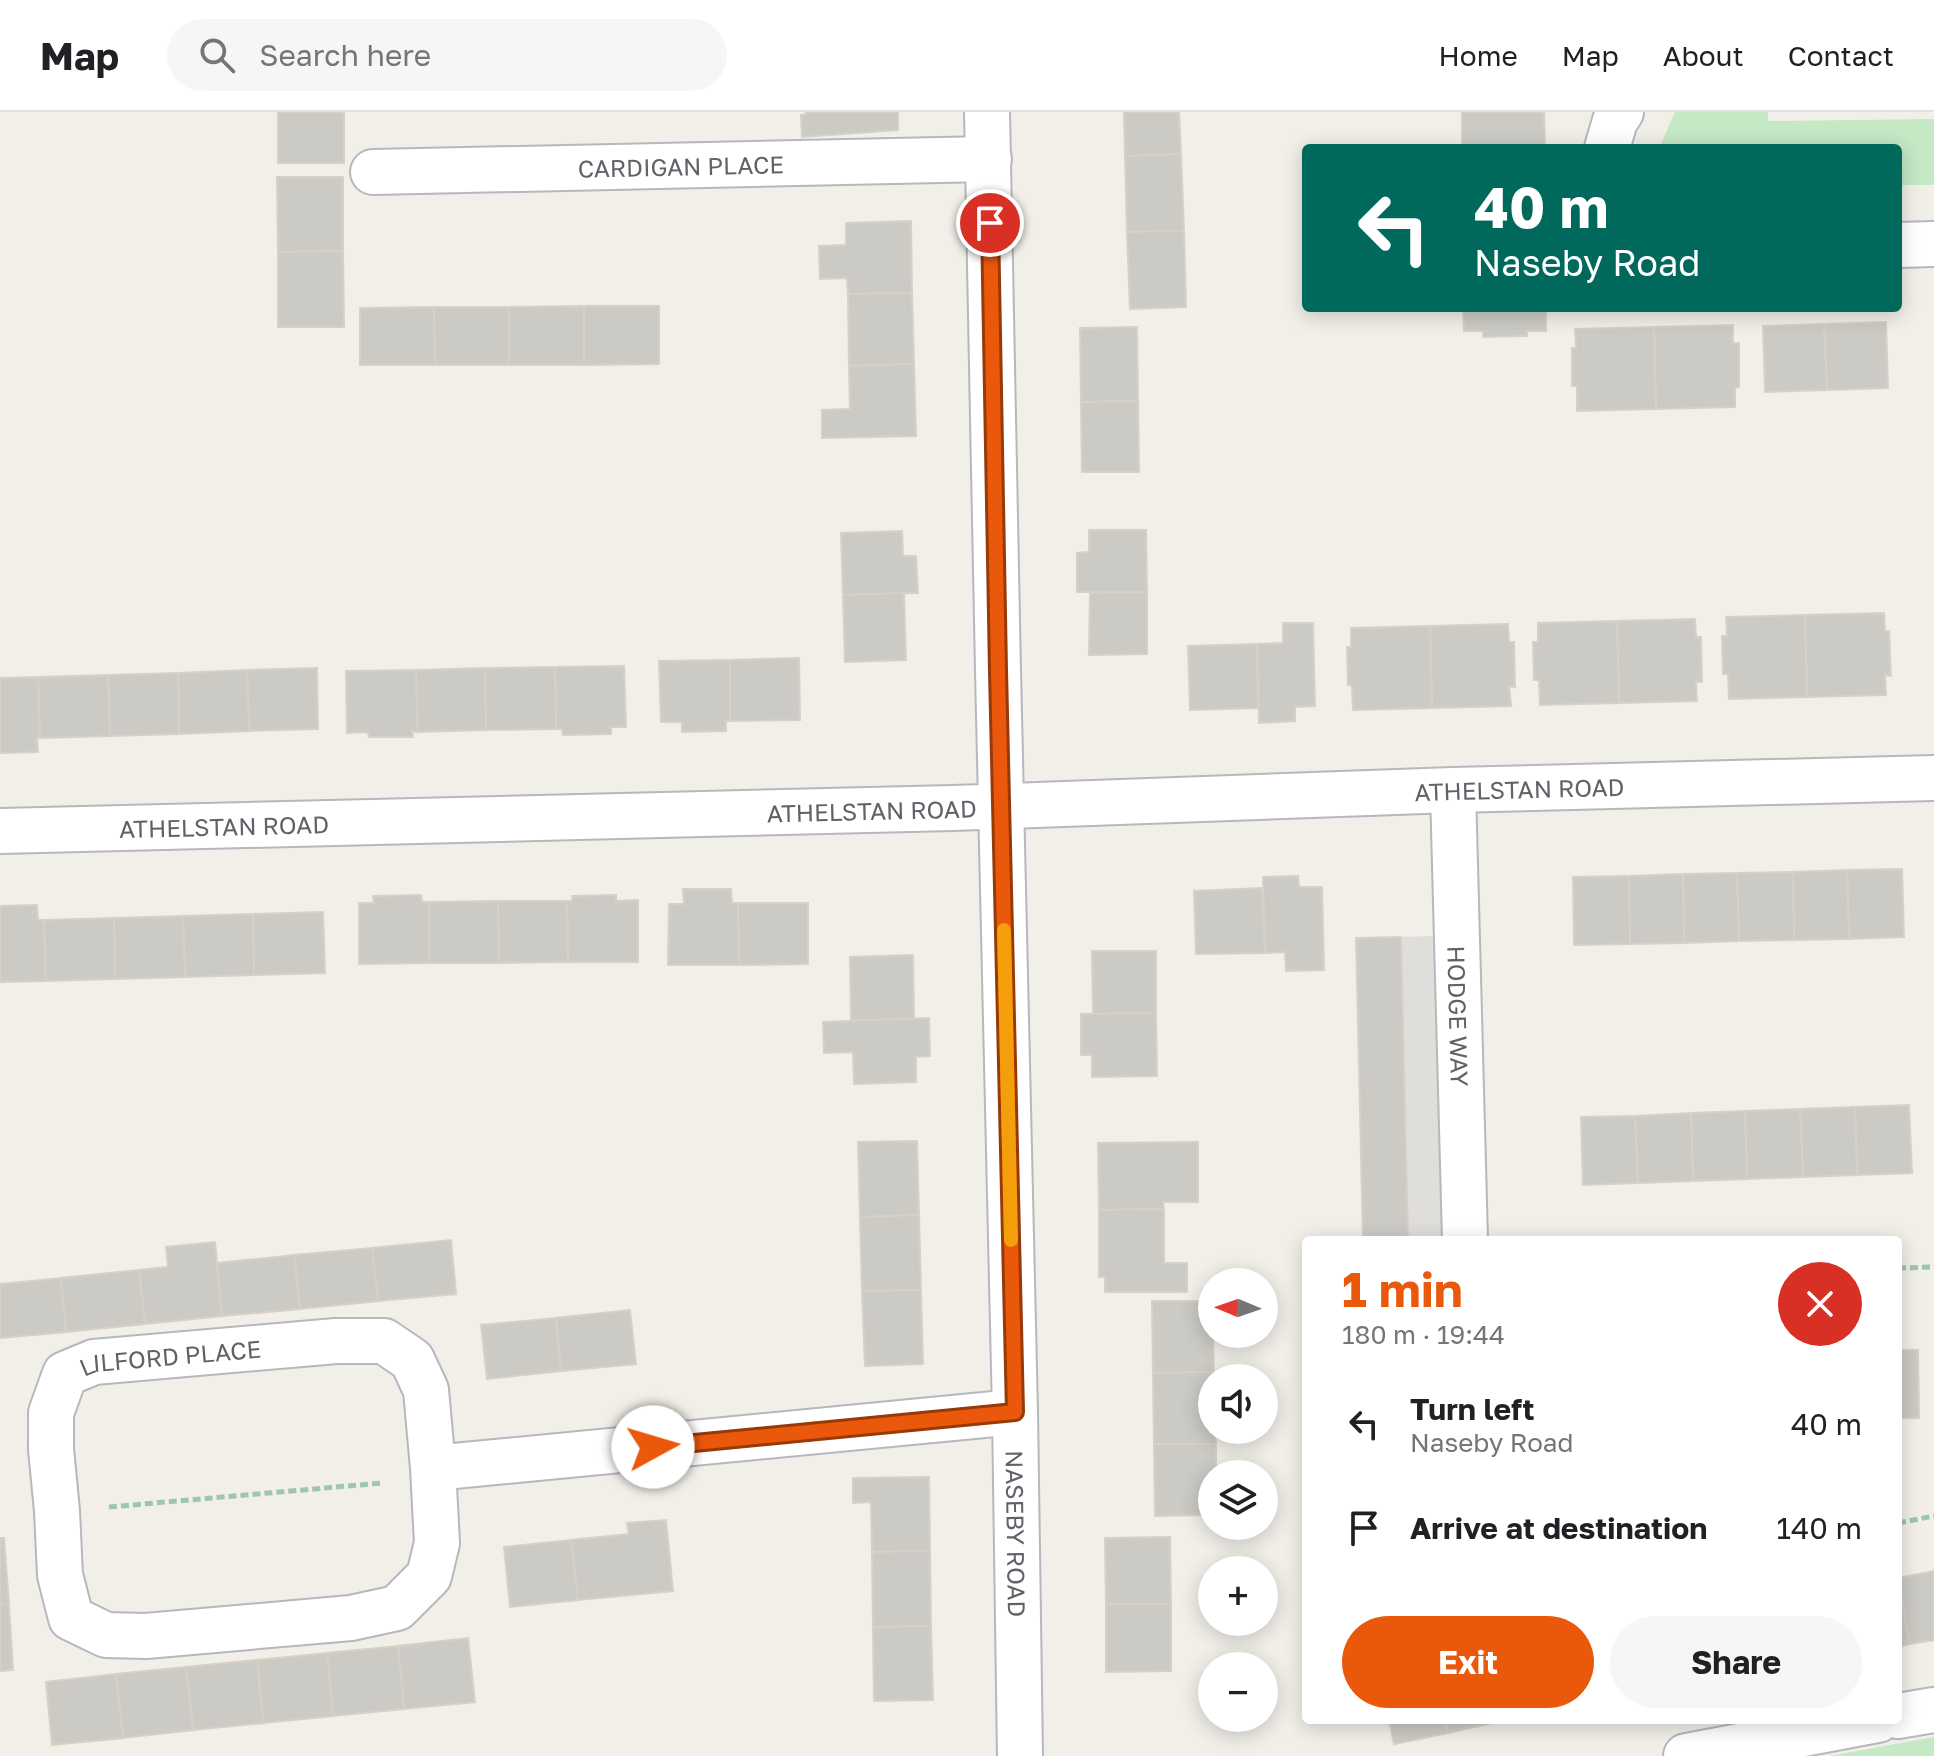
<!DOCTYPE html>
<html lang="en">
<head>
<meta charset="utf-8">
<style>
	body { margin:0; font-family:"Golos Text",sans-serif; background:#f6f6f6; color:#202124; height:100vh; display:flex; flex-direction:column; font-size:30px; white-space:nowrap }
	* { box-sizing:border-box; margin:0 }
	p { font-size:26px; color:#757577 }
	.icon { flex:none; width:44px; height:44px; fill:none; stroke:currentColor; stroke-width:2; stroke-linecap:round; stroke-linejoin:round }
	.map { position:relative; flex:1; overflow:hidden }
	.side { position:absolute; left:1302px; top:1124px; width:600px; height:488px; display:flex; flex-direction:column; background:#fff; border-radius:8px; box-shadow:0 4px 20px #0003 }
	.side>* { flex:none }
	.banner { position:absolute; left:1302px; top:32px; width:600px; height:168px; border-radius:8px; box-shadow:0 4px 20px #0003; background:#00695c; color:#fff; overflow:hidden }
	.needle { width:52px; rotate:272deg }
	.fabs { position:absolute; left:1198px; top:1156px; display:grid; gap:16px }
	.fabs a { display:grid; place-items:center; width:80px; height:80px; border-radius:50%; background:#fff; box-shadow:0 4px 20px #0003; font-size:40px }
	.pin { position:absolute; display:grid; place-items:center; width:68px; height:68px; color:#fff; margin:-34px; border:4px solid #fff; border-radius:50%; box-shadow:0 2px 8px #0007 }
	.me { position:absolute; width:88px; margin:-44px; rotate:84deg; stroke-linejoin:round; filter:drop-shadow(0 0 6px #0008) }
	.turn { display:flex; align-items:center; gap:28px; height:168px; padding:0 40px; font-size:36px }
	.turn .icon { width:104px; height:104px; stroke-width:2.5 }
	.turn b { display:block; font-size:56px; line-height:68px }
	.round { display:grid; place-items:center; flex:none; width:84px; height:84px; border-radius:42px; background:#f6f6f6 }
	.overview { display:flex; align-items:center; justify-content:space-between; height:136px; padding:0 40px }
	h1 { font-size:48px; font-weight:700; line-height:60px; color:#ea580c }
	.button { display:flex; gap:16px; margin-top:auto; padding:16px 40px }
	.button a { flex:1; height:92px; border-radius:48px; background:#ea580c; color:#fff; font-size:32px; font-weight:700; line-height:92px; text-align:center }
	.button a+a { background:#f6f6f6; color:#202124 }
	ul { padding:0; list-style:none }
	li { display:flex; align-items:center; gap:24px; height:104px; padding:0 40px }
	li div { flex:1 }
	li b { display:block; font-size:30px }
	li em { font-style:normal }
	header { display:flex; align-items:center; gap:48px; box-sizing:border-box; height:112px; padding:0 40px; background:#fff; border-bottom:2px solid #e0e0e0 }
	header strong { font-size:38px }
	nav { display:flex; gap:44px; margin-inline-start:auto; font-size:28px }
	.search { width:560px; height:72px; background:#f6f6f6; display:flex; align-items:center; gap:20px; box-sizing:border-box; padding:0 28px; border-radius:44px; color:#757577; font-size:30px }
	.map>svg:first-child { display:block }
	.industrial { fill:#e0deda }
	.green { fill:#c5e8c5 }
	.building { fill:#cccac5; stroke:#d6d1c6; stroke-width:2 }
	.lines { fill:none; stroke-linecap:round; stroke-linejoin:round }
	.street-casing { stroke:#b5b8bc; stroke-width:48 }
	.path { stroke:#9cc7a9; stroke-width:5; stroke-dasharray:8 4; stroke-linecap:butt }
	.street { stroke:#fff; stroke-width:44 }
	.route-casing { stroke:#983908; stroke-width:20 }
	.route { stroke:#ea580c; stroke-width:14 }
	.slow { stroke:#f59e0b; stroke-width:14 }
	.labels { text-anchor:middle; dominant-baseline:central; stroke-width:6; stroke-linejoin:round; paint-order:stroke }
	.street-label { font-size:24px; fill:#5f6368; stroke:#fff }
</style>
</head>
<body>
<header>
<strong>Map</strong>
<div class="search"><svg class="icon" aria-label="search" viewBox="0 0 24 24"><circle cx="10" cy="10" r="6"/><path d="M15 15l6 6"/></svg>Search here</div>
<nav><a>Home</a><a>Map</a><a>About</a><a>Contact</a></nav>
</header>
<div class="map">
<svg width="1934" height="1644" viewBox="0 0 1934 1644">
	<rect width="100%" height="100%" fill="#f1efe8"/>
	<path class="industrial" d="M 1474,823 L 1482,1128 L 1363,1128 L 1356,826 Z"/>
	<g class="green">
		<path d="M 1675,0 L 1768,0 L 1768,9 L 1934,7 L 1934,73 L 1898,73 L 1898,36 L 1659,36 Z"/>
		<path d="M 1934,1625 L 1934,1644 L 1830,1644 Z"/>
	</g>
	<g class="building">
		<rect x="278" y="0" width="66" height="51"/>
		<path d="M 806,0 L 898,0 L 898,18 L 802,25 L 801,3 L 806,2 Z"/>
		<path d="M 1124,0 L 1179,0 L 1181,42 L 1125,44 Z"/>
		<path d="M 1462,0 L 1544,0 L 1545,36 L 1462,36 Z"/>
		<path d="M 1181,42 L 1184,119 L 1127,120 L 1125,44 Z"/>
		<path d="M 277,65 L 343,65 L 343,139 L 278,140 Z"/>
		<path d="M 911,109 L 912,181 L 848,182 L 847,166 L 820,167 L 819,134 L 846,133 L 846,111 Z"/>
		<path d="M 1184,119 L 1186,195 L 1130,197 L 1127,120 Z"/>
		<path d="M 343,139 L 344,215 L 278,215 L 278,140 Z"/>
		<path d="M 912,181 L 914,252 L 849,254 L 848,182 Z"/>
		<path d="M 584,194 L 584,253 L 509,253 L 509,195 Z"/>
		<path d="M 584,194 L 659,194 L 659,252 L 584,253 Z"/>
		<path d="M 434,195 L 435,253 L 360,253 L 360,196 Z"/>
		<path d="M 434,195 L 509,195 L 509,253 L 435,253 Z"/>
		<path d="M 1463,196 L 1546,196 L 1546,219 L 1527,219 L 1527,224 L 1483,225 L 1483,219 L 1464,219 Z"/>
		<path d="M 1886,210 L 1888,276 L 1827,278 L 1824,212 Z"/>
		<path d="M 1824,212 L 1827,278 L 1765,280 L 1763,214 Z"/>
		<path d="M 1733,213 L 1733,231 L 1739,231 L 1739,275 L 1735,276 L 1735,295 L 1656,297 L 1654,215 Z"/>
		<path d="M 1137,215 L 1138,289 L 1081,290 L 1080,216 Z"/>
		<path d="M 1654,215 L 1656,297 L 1577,299 L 1577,274 L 1572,274 L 1572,236 L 1576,236 L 1575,217 Z"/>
		<path d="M 914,252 L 916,324 L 822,326 L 822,298 L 850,297 L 849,254 Z"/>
		<path d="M 1138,289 L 1139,360 L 1082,360 L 1081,290 Z"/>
		<path d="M 1089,418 L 1146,418 L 1147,480 L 1077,480 L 1077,441 L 1089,440 Z"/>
		<path d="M 902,419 L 903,444 L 916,444 L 918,481 L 843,483 L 841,421 Z"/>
		<path d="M 1147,480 L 1147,542 L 1089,543 L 1090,481 Z"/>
		<path d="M 904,481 L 906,548 L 845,550 L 843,483 Z"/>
		<path d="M 1884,501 L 1885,519 L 1889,519 L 1891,564 L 1885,563 L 1886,583 L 1807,585 L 1805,503 Z"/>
		<path d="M 1805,503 L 1807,585 L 1729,587 L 1728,562 L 1723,562 L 1722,524 L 1727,524 L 1726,505 Z"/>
		<path d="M 1695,507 L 1696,525 L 1701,525 L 1702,570 L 1696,570 L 1697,589 L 1619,591 L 1617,509 Z"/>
		<path d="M 1617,509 L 1619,591 L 1540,593 L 1539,568 L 1534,568 L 1533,530 L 1538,530 L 1538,511 Z"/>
		<path d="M 1283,511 L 1313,511 L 1315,594 L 1295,595 L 1295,609 L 1259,611 L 1257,532 L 1283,531 Z"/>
		<path d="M 1508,512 L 1509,530 L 1514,530 L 1515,575 L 1509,574 L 1511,594 L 1432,596 L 1430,514 Z"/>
		<path d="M 1430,514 L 1432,596 L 1353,598 L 1352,573 L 1348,573 L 1347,535 L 1351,535 L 1351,516 Z"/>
		<path d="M 1257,532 L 1258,596 L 1190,598 L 1188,534 Z"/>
		<path d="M 799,546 L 800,608 L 730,609 L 730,548 Z"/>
		<path d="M 730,548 L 730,609 L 726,609 L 726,619 L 682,620 L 682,610 L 661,610 L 659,549 Z"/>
		<path d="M 624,554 L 626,615 L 611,615 L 611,622 L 563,623 L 562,617 L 556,617 L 555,555 Z"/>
		<path d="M 555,555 L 556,617 L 486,618 L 485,556 Z"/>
		<path d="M 317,556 L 318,617 L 249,619 L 247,558 Z"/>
		<path d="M 485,556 L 486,618 L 417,620 L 416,558 Z"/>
		<path d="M 247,558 L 249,619 L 179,622 L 178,561 Z"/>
		<path d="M 416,558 L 417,620 L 412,619 L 413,625 L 369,625 L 368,620 L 347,621 L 346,559 Z"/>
		<path d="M 178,561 L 179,622 L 110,624 L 108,563 Z"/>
		<path d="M 108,563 L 110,624 L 40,626 L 38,565 Z"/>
		<path d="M 38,565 L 40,626 L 37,626 L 38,640 L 0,641 L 0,566 Z"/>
		<path d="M 1902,757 L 1904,825 L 1849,827 L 1847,758 Z"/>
		<path d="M 1847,758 L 1849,827 L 1794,828 L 1793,760 Z"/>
		<path d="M 1793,760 L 1794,828 L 1739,829 L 1737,761 Z"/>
		<path d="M 1737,761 L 1739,829 L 1684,831 L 1683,762 Z"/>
		<path d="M 1683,762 L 1684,831 L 1630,832 L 1629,764 Z"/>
		<path d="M 1298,764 L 1299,775 L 1322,775 L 1324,858 L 1286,859 L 1285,840 L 1265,841 L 1263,765 Z"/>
		<path d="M 1629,764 L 1630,832 L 1574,833 L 1573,765 Z"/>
		<path d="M 1262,776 L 1265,841 L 1196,842 L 1194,779 Z"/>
		<path d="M 683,777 L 731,777 L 732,791 L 738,791 L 739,853 L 668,853 L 669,792 L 684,792 Z"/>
		<path d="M 421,783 L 422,790 L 429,790 L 429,851 L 359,852 L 359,791 L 374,791 L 373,784 Z"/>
		<path d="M 616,783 L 616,789 L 638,788 L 638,850 L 568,850 L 567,789 L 572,789 L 572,784 Z"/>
		<path d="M 498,789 L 499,851 L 429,851 L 429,790 Z"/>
		<path d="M 498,789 L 567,789 L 568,850 L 499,851 Z"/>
		<path d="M 738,791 L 808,791 L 808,852 L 739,853 Z"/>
		<path d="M 37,793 L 38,808 L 44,808 L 46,869 L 0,870 L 0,794 Z"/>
		<path d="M 323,800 L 325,861 L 254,863 L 253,802 Z"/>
		<path d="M 253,802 L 254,863 L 185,865 L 183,804 Z"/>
		<path d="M 183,804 L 185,865 L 115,867 L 114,806 Z"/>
		<path d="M 114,806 L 115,867 L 46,869 L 44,808 Z"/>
		<path d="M 1401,825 L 1408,1128 L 1363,1128 L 1356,826 Z"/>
		<path d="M 1092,839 L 1156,839 L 1156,901 L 1093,902 Z"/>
		<path d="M 913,843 L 914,907 L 851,908 L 850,845 Z"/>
		<path d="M 1156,901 L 1157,964 L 1092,965 L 1092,943 L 1081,943 L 1081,902 Z"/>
		<path d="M 929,906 L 930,944 L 916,945 L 916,970 L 854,972 L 853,940 L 824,941 L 823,910 Z"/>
		<path d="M 1909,993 L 1912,1061 L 1857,1063 L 1855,995 Z"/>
		<path d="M 1855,995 L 1857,1063 L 1803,1065 L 1800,997 Z"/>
		<path d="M 1800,997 L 1803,1065 L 1747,1067 L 1745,999 Z"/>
		<path d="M 1745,999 L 1747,1067 L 1693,1069 L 1691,1001 Z"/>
		<path d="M 1691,1001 L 1693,1069 L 1638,1071 L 1635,1004 Z"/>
		<path d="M 1635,1004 L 1638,1071 L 1583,1073 L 1581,1005 Z"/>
		<path d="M 917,1029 L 919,1103 L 860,1105 L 858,1030 Z"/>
		<path d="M 1198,1030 L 1198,1090 L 1163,1090 L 1164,1097 L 1099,1098 L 1098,1031 Z"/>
		<path d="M 1164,1097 L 1164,1151 L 1187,1151 L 1187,1180 L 1105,1180 L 1105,1165 L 1099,1165 L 1099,1098 Z"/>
		<path d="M 919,1103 L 921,1178 L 862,1179 L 860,1105 Z"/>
		<path d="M 451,1128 L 456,1182 L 378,1189 L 372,1136 Z"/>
		<path d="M 215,1130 L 222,1204 L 145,1212 L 139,1158 L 168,1155 L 166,1135 Z"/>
		<path d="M 372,1136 L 378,1189 L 300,1197 L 294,1143 Z"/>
		<path d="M 294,1143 L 300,1197 L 222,1204 L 217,1151 Z"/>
		<path d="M 139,1158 L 145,1212 L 66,1220 L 61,1166 Z"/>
		<path d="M 61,1166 L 66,1220 L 0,1226 L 0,1172 Z"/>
		<path d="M 921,1178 L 923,1252 L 865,1254 L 862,1179 Z"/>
		<path d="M 1152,1189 L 1212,1189 L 1214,1260 L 1153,1261 Z"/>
		<path d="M 630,1198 L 636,1252 L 561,1259 L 556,1206 Z"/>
		<path d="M 556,1206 L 561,1259 L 487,1267 L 481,1213 Z"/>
		<path d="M 1898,1238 L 1918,1238 L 1919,1306 L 1898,1306 Z"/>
		<path d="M 1214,1260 L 1214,1266 L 1212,1266 L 1212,1318 L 1215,1318 L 1216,1332 L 1154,1332 L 1153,1261 Z"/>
		<path d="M 1154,1332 L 1216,1332 L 1216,1362 L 1212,1362 L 1212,1403 L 1155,1404 Z"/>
		<path d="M 929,1365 L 930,1439 L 872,1440 L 871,1390 L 853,1391 L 853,1366 Z"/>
		<path d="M 666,1408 L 673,1479 L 578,1488 L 571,1428 L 629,1422 L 627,1411 Z"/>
		<path d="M 1170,1425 L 1171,1492 L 1106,1492 L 1105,1426 Z"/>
		<path d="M 0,1426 L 4,1426 L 9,1492 L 0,1493 Z"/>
		<path d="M 571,1428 L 578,1488 L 510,1495 L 504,1435 Z"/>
		<path d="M 930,1439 L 931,1514 L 873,1515 L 872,1440 Z"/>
		<path d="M 1934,1459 L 1934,1528 L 1910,1532 L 1898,1466 Z"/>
		<path d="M 1898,1472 L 1910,1532 L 1898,1535 Z"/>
		<path d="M 9,1492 L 13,1558 L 0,1559 L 0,1493 Z"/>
		<path d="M 1106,1492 L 1171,1492 L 1171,1559 L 1106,1560 Z"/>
		<path d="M 931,1514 L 933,1588 L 874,1589 L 873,1515 Z"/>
		<path d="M 468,1526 L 475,1590 L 404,1597 L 398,1534 Z"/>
		<path d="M 398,1534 L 404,1597 L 333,1604 L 327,1541 Z"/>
		<path d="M 327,1541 L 333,1604 L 263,1611 L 257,1548 Z"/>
		<path d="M 257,1548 L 263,1611 L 193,1618 L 186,1555 Z"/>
		<path d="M 186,1555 L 193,1618 L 123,1626 L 116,1562 Z"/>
		<path d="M 116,1562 L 123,1626 L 52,1633 L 46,1570 Z"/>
		<path d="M 1389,1608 L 1445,1608 L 1448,1621 L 1394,1632 Z"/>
		<path d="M 1445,1608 L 1501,1608 L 1501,1609 L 1448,1621 Z"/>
	</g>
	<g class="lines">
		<g class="street-casing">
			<g id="street">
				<path id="s1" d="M 987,0 L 998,559 L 1015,1300 L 1020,1644"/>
				<path d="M 1607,36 L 1615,9 L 1621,0"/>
				<path id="s2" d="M 373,60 L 989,47"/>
				<path d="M 1898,133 L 1934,132"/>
				<path id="s3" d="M 1453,678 L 1465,1128"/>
				<path id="s4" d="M 0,719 L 953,696 L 1453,678 L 1934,666"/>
				<path id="s5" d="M 433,1356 L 437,1431 L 429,1464 L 397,1496 L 351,1506 L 146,1524 L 106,1523 L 71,1506 L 60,1463 L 57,1399 L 51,1337 L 51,1301 L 65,1262 L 94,1250 L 336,1229 L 384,1229 L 412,1248 L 426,1278 L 433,1356 L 1015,1300"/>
				<path d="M 1898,1604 L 1934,1598"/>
				<path d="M 1686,1644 L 1878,1608"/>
			</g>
		</g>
		<g class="path">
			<path d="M 1898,1156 L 1934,1155"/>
			<path d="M 109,1395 L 382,1371"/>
			<path d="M 1898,1411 L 1934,1404"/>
		</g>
		<use href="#street" class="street"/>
	</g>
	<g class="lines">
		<g class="route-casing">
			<path id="route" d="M 653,1335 L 1015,1300 L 998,559 L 990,111"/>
		</g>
		<use href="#route" class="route"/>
		<path class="slow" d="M 1004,818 L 1011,1128"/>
	</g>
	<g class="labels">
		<g class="street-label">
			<text stroke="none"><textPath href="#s2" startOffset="308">CARDIGAN PLACE</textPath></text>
			<text stroke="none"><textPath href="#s4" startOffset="1520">ATHELSTAN ROAD</textPath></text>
			<text stroke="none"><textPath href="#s4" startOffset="872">ATHELSTAN ROAD</textPath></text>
			<text stroke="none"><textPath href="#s4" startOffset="224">ATHELSTAN ROAD</textPath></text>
			<text stroke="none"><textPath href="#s3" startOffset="226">HODGE WAY</textPath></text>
			<text stroke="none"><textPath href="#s5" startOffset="842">LILFORD PLACE</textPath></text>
			<text stroke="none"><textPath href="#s1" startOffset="1422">NASEBY ROAD</textPath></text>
		</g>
	</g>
</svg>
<div class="fabs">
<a><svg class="needle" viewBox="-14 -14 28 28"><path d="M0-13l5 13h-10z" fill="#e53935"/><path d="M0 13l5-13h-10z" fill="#757577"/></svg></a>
<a><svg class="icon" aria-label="sound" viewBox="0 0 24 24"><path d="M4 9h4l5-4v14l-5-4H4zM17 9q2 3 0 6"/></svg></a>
<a><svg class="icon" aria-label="layers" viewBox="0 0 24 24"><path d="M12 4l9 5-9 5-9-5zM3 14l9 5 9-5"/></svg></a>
<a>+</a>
<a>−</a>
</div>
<div class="pin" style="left:990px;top:111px;background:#d93025"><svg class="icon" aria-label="arrive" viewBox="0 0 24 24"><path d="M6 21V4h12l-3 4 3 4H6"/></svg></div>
<svg class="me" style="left:653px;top:1335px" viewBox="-20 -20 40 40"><circle r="19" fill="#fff"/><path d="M0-13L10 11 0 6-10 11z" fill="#ea580c"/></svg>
<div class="banner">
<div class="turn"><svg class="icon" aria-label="left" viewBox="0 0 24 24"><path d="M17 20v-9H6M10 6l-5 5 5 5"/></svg><div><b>40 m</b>Naseby Road</div></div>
</div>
<section class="side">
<div class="overview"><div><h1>1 min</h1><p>180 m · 19:44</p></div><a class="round" style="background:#d93025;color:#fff"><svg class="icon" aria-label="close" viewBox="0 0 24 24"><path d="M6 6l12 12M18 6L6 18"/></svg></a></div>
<ul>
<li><svg class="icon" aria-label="left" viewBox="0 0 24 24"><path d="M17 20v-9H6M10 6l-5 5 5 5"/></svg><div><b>Turn left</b><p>Naseby Road</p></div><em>40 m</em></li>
<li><svg class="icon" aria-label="arrive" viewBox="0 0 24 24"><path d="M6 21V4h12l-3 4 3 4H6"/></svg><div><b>Arrive at destination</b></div><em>140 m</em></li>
</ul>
<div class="button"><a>Exit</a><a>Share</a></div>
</section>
</div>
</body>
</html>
